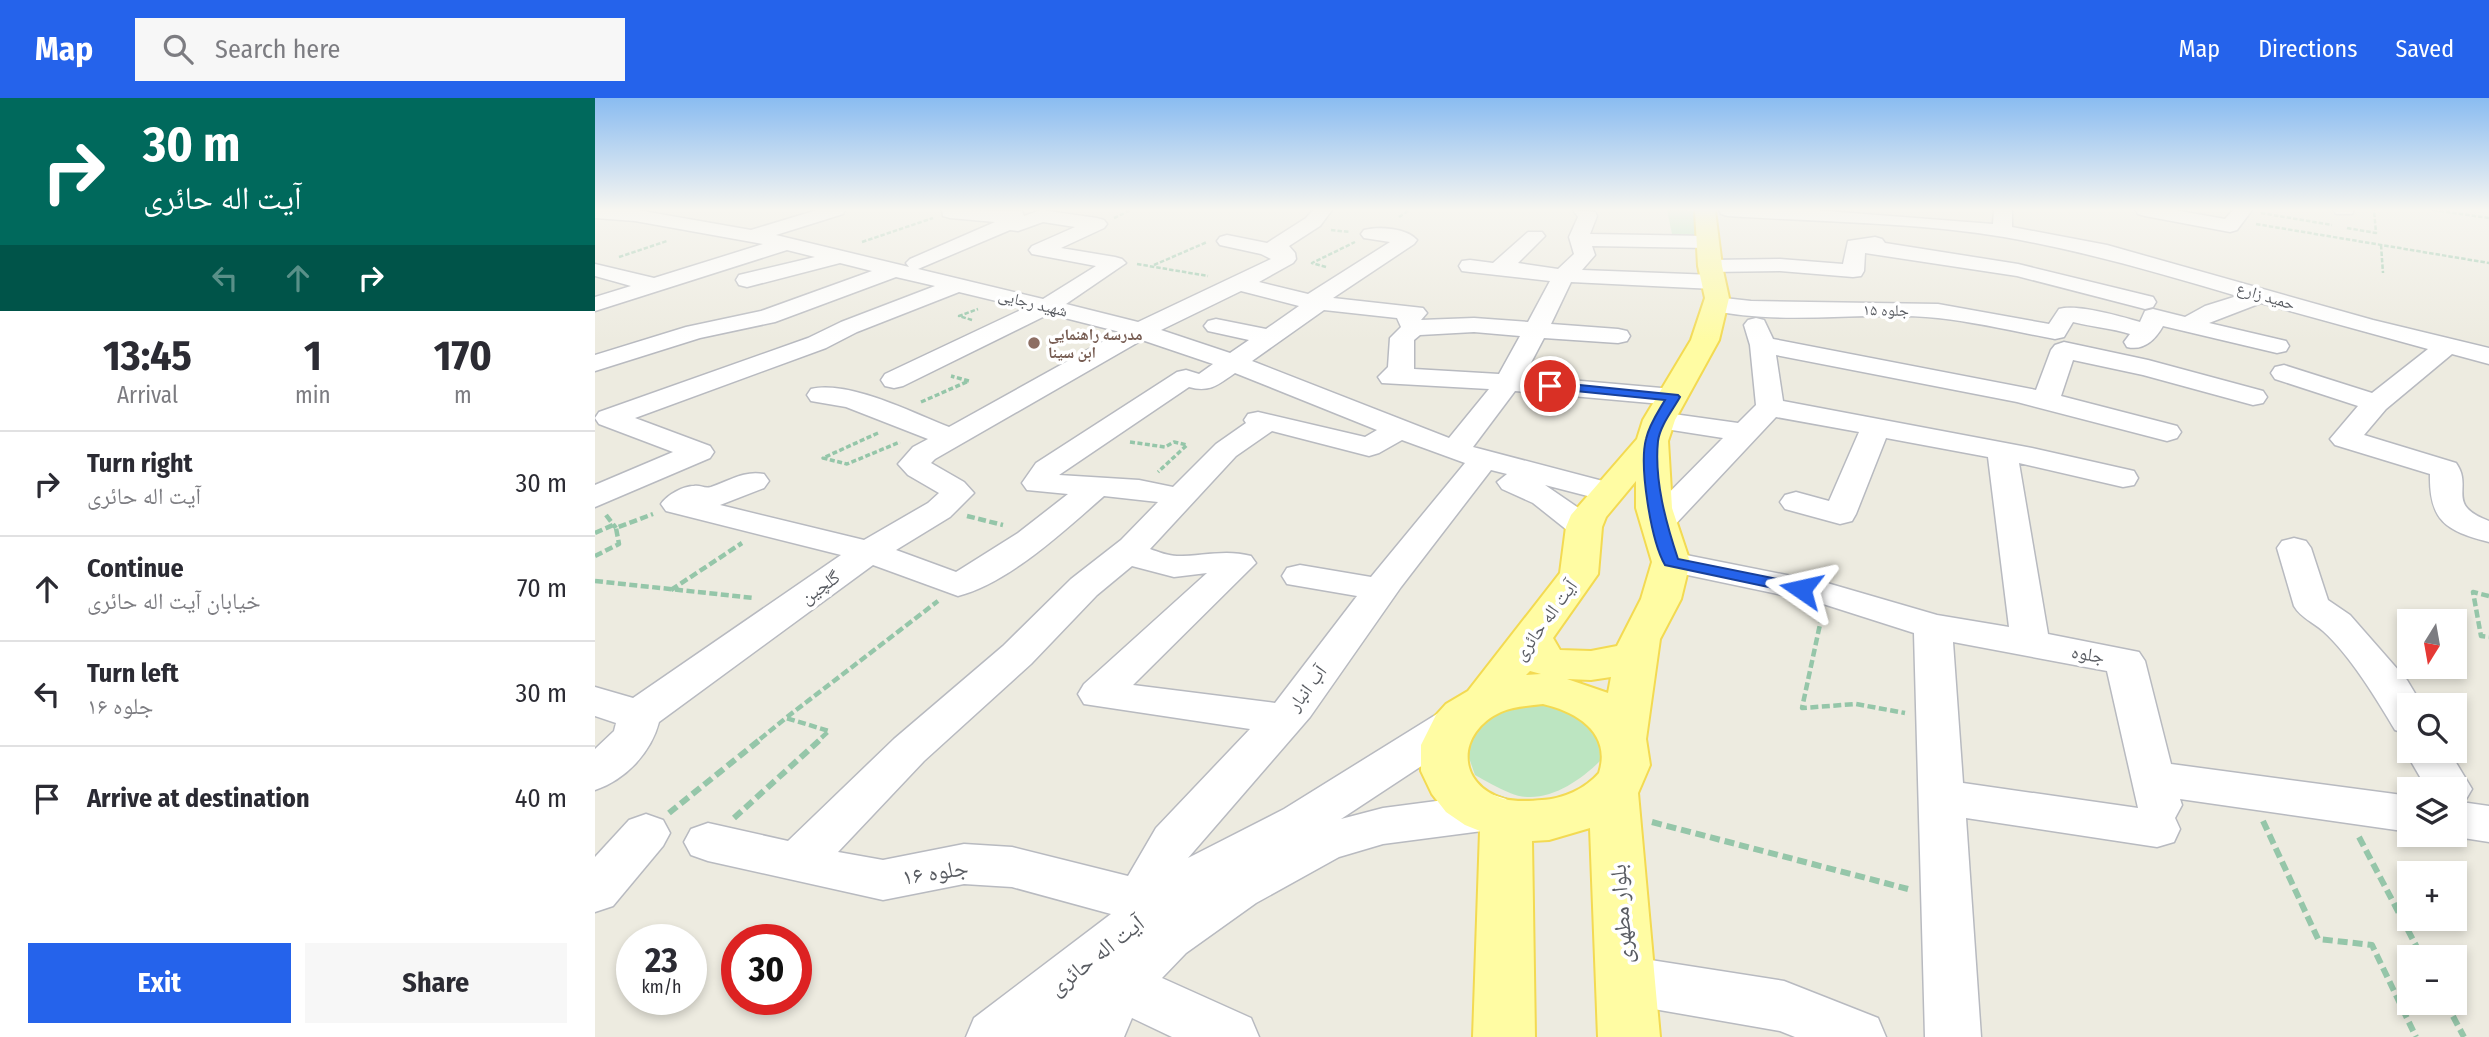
<!DOCTYPE html>
<html lang="en">
<head>
<meta charset="utf-8">
<style>
	body { margin:0; font-family:"Fira Sans Condensed","Noto Naskh Arabic",sans-serif; background:#f7f7f7; color:#2b2b33; height:100vh; display:flex; flex-direction:column; font-size:26px; white-space:nowrap }
	* { box-sizing:border-box; margin:0 }
	p { font-size:23px; color:#7c7c81 }
	.icon { flex:none; width:38px; height:38px; fill:none; stroke:currentColor; stroke-width:2; stroke-linecap:round; stroke-linejoin:round }
	.map { position:relative; flex:1; overflow:hidden }
	.details { display:flex; flex-direction:column; background:#fff; width:595px }
	.details>* { flex:none }
	.hud { background:#00695c; color:#fff; overflow:hidden }
	.needle { width:46px; rotate:191deg }
	.fabs { position:absolute; left:1802px; top:511px; display:grid; gap:14px }
	.fabs a { display:grid; place-items:center; width:70px; height:70px; border-radius:0px; background:#fff; box-shadow:0 4px 10px #0003; font-size:35px }
	.speed { position:absolute; left:21px; top:826px; display:flex; gap:14px; font-size:35px; font-weight:700; text-align:center }
	.speed>* { display:grid; place-content:center; width:91px; height:91px; border-radius:50%; background:#fff; box-shadow:0 4px 10px #0003; line-height:1 }
	.speed small { font-size:18px; font-weight:400 }
	.speed .limit { border:10px solid #d22; background:#fff; color:#111 }
	.pin { position:absolute; display:grid; place-items:center; width:60px; height:60px; color:#fff; margin:-30px; border:4px solid #fff; border-radius:50%; box-shadow:0 2px 7px #0007 }
	.me { position:absolute; width:77px; margin:-38px; rotate:281deg; stroke-linejoin:round; filter:drop-shadow(0 0 5px #0008) }
	.turn { display:flex; align-items:center; gap:24px; height:147px; padding:0 28px; font-size:32px }
	.turn .icon { width:91px; height:91px; stroke-width:2.5 }
	.turn b { display:block; font-size:49px; line-height:60px }
	.lanes { display:flex; align-items:center; height:66px; padding:0 28px; background:#0003; justify-content:center; gap:35px; direction:ltr }
	.lanes .off { opacity:.35 }
	.eta { display:flex; justify-content:space-evenly; align-items:center; height:119px; text-align:center }
	.eta b { font-size:42px; font-weight:700; line-height:49px }
	.button { display:flex; gap:14px; margin-top:auto; padding:14px 28px }
	.button a { flex:1; height:80px; border-radius:0px; background:#2563eb; color:#fff; font-size:28px; font-weight:700; line-height:80px; text-align:center }
	.button a+a { background:#f7f7f7; color:#2b2b33 }
	ul { padding:0; list-style:none }
	li { display:flex; align-items:center; gap:21px; height:105px; padding:0 28px; border-top:2px solid #e1e1e2 }
	li div { flex:1 }
	li b { display:block; font-size:26px }
	li em { font-style:normal }
	header { display:flex; align-items:center; gap:42px; box-sizing:border-box; height:98px; padding:0 35px; background:#2563eb; color:#fff }
	header strong { font-size:33px }
	nav { display:flex; gap:38px; margin-inline-start:auto; font-size:24px }
	.search { width:490px; height:63px; background:#f7f7f7; display:flex; align-items:center; gap:18px; box-sizing:border-box; padding:0 24px; border-radius:0px; color:#7c7c81; font-size:26px }
	main { display:flex; flex:1; min-height:0 }
	.map>svg:first-child { display:block }
	.green { fill:#bce5c1 }
	.lines { fill:none; stroke-linecap:round; stroke-linejoin:round }
	.minor-casing { stroke:#b8bac0; stroke-width:3 }
	.major-casing { stroke:#f3da52; stroke-width:4 }
	.path-far3 { stroke:#95c6a9; stroke-width:2.5; stroke-dasharray:4.5 2; stroke-linecap:butt }
	.path-far2 { stroke:#95c6a9; stroke-width:3.5; stroke-dasharray:5 2.5; stroke-linecap:butt }
	.path-far1 { stroke:#95c6a9; stroke-width:4.5; stroke-dasharray:8 3.5; stroke-linecap:butt }
	.path { stroke:#95c6a9; stroke-width:6; stroke-dasharray:10 5; stroke-linecap:butt }
	.minor { fill:#fff; fill-rule:evenodd }
	.major { fill:#fffca3; fill-rule:evenodd }
	.route { fill:#2563eb; stroke:#184099; stroke-width:2 }
	.education-dot { fill:#8d6e63; stroke:#fff; stroke-width:2.5 }
	.labels { text-anchor:middle; dominant-baseline:central; stroke-width:7; stroke-linejoin:round; paint-order:stroke }
	.far-street-label { font-size:16px; fill:#595c62; stroke:#fff }
	.far-education-label { font-size:16px; font-weight:bold; fill:#785e54; stroke:#fff; text-anchor:start }
	.street-label { font-size:19px; fill:#595c62; stroke:#fff }
	.near-street-label { font-size:23px; fill:#595c62; stroke:#fff }
</style>
</head>
<body>
<header>
<strong>Map</strong>
<div class="search"><svg class="icon" aria-label="search" viewBox="0 0 24 24"><circle cx="10" cy="10" r="6"/><path d="M15 15l6 6"/></svg>Search here</div>
<nav><a>Map</a><a>Directions</a><a>Saved</a></nav>
</header>
<main>
<section class="details">
<div class="hud">
<div class="turn"><svg class="icon" aria-label="right" viewBox="0 0 24 24"><path d="M7 20v-9h11M14 6l5 5-5 5"/></svg><div><b>30 m</b>آیت اله حائری</div></div>
<div class="lanes"><svg class="icon off" aria-label="left" viewBox="0 0 24 24"><path d="M17 20v-9H6M10 6l-5 5 5 5"/></svg><svg class="icon off" aria-label="ahead" viewBox="0 0 24 24"><path d="M12 20V5M6 11l6-6 6 6"/></svg><svg class="icon" aria-label="right" viewBox="0 0 24 24"><path d="M7 20v-9h11M14 6l5 5-5 5"/></svg></div>
</div>
<div class="eta">
<div><b>13:45</b><p>Arrival</p></div>
<div><b>1</b><p>min</p></div>
<div><b>170</b><p>m</p></div>
</div>
<ul>
<li><svg class="icon" aria-label="right" viewBox="0 0 24 24"><path d="M7 20v-9h11M14 6l5 5-5 5"/></svg><div><b>Turn right</b><p>آیت اله حائری</p></div><em>30 m</em></li>
<li><svg class="icon" aria-label="ahead" viewBox="0 0 24 24"><path d="M12 20V5M6 11l6-6 6 6"/></svg><div><b>Continue</b><p>خیابان آیت اله حائری</p></div><em>70 m</em></li>
<li><svg class="icon" aria-label="left" viewBox="0 0 24 24"><path d="M17 20v-9H6M10 6l-5 5 5 5"/></svg><div><b>Turn left</b><p>جلوه ۱۶</p></div><em>30 m</em></li>
<li><svg class="icon" aria-label="arrive" viewBox="0 0 24 24"><path d="M6 21V4h12l-3 4 3 4H6"/></svg><div><b>Arrive at destination</b></div><em>40 m</em></li>
</ul>
<div class="button"><a>Exit</a><a>Share</a></div>
</section>
<div class="map">
<svg width="1894" height="939" viewBox="0 0 1894 939">
	<rect width="100%" height="100%" fill="#edebe0"/>
	<g class="green">
		<path d="M 1072,112 L 1101,113 L 1102,141 L 1078,141 Z"/>
		<path d="M 947,605 C 977,613 990,619 1009,644 L 1006,662 C 984,684 948,709 915,695 C 903,690 891,683 880,677 L 873,657 L 876,633 L 914,607 Z"/>
	</g>
	<g class="lines">
		<g class="minor-casing">
			<g id="minor">
				<path d="M 0,112 L 42,112 L 156,132 L 222,112 L 250,112 L 248,116 L 181,137 L 314,169 L 311,165 L 315,161 L 400,124 L 355,120 L 348,118 L 347,112 L 427,113 L 429,118 L 446,112 L 502,120 L 509,122 L 512,126 L 509,130 L 466,150 L 520,159 L 527,161 L 531,165 L 471,206 L 543,224 L 676,161 L 666,156 L 625,147 L 622,143 L 625,139 L 632,137 L 672,145 L 711,120 L 718,112 L 737,112 L 725,128 L 694,148 L 700,155 L 701,161 L 698,165 L 664,184 L 713,196 L 795,144 L 769,140 L 766,136 L 769,132 C 784,128 812,130 822,142 L 819,146 L 738,200 L 828,210 L 832,215 L 826,222 L 879,220 L 933,224 L 955,183 L 875,174 L 867,173 L 864,168 L 867,163 L 875,162 L 898,165 L 933,134 L 947,134 L 950,138 L 923,165 L 963,171 L 979,156 L 974,139 L 983,119 L 978,112 L 1000,114 L 1002,118 L 995,136 L 1113,138 L 1120,140 L 1123,144 L 1120,148 L 1113,150 L 997,148 L 1000,157 L 987,172 L 1119,177 L 1127,179 L 1130,184 L 1127,189 L 1119,191 L 976,184 L 956,226 L 1023,231 L 1032,233 L 1035,238 L 1032,243 L 1023,245 L 949,240 L 929,278 L 1078,291 L 1088,293 L 1092,299 L 1088,305 L 1078,307 L 920,293 L 878,349 L 1023,387 L 1028,394 L 1023,401 L 1012,403 L 950,387 L 1001,422 L 1006,429 L 1001,436 L 989,439 L 977,436 L 938,405 L 907,391 L 902,384 L 912,376 L 896,372 L 806,489 L 715,619 L 593,760 L 689,711 L 842,616 L 857,612 L 872,616 L 878,627 L 872,638 L 746,721 L 788,710 L 895,696 L 911,701 L 918,714 L 911,727 L 895,732 L 788,746 L 744,759 L 661,805 L 591,855 L 567,880 L 656,920 L 664,939 L 577,939 L 537,920 L 529,939 L 371,939 L 379,920 L 516,816 L 417,789 L 369,786 L 288,802 L 113,763 L 96,757 L 89,744 L 96,731 L 113,725 L 193,743 L 299,641 L 408,548 L 476,481 L 526,442 L 563,404 L 509,398 C 470,432 414,485 363,498 L 278,467 L 64,624 C 56,655 30,682 0,692 L 0,651 L 19,633 L 21,625 L 0,618 L 0,589 L 38,600 L 246,457 L 71,413 L 66,406 C 72,397 88,388 99,388 C 106,387 109,391 116,389 C 134,383 149,372 169,376 L 174,383 L 169,390 L 125,407 L 269,442 L 333,405 L 344,395 L 313,377 L 303,366 L 318,349 L 333,341 L 251,309 L 216,303 L 212,297 L 216,291 C 254,282 318,315 354,329 L 525,234 L 454,216 L 308,288 L 299,290 L 290,288 L 286,282 L 290,276 L 430,210 L 364,194 L 262,234 L 231,250 L 40,320 L 115,348 L 119,354 L 115,360 L 0,409 L 0,387 L 78,354 L 4,326 L 0,320 L 4,314 L 213,240 L 246,224 L 340,188 L 301,179 L 180,224 L 105,240 L 0,273 L 0,257 L 91,229 L 166,213 L 277,173 L 245,165 L 152,189 L 144,187 L 141,182 L 144,177 L 220,159 L 192,152 L 0,213 L 0,199 L 36,188 L 0,178 L 0,166 L 59,180 L 168,146 L 40,123 L 0,120 ZM 448,124 L 480,129 L 437,148 L 434,152 L 437,156 L 501,168 L 448,201 L 323,171 L 415,132 L 423,133 ZM 646,193 L 704,208 L 671,231 L 621,221 L 613,223 L 609,228 L 613,233 L 654,242 L 635,255 L 566,232 ZM 729,212 L 802,220 L 806,229 L 795,240 L 793,269 L 783,279 L 787,285 L 894,291 L 854,340 L 657,263 ZM 879,234 L 925,238 L 904,276 L 819,271 L 819,242 L 825,237 ZM 547,242 L 618,266 L 604,276 L 591,272 L 582,274 L 441,365 L 427,385 L 432,392 L 473,396 L 423,435 L 369,469 L 361,474 L 301,452 L 355,419 L 379,395 L 369,384 L 336,365 L 340,361 ZM 640,275 L 782,332 L 770,339 L 663,314 L 653,316 L 649,322 L 651,325 L 621,346 L 578,389 L 544,382 L 464,377 L 594,289 C 615,295 624,286 640,275 ZM 677,333 L 774,358 L 784,355 L 807,342 L 870,365 L 776,479 L 705,467 L 692,470 L 687,478 L 692,486 L 762,498 L 680,605 L 538,587 L 661,465 L 656,458 C 631,451 608,458 582,458 C 574,458 563,454 555,451 L 641,358 ZM 537,468 L 579,479 L 612,475 L 489,586 L 483,596 L 489,606 L 655,631 L 561,730 L 533,778 L 417,749 L 369,746 L 288,762 L 243,754 L 329,663 L 436,566 L 502,497 Z"/>
				<path d="M 1124,112 L 1218,112 L 1398,126 L 1399,112 L 1417,112 L 1417,129 L 1512,147 L 1778,222 L 1894,250 L 1894,266 L 1857,256 L 1791,311 L 1769,337 L 1861,365 C 1879,390 1849,406 1894,423 L 1894,444 C 1851,433 1834,423 1835,376 L 1740,347 L 1735,341 L 1763,308 L 1680,281 L 1676,275 L 1680,269 L 1689,267 L 1777,295 L 1833,251 L 1666,205 L 1614,225 L 1691,243 L 1694,248 L 1691,253 L 1682,255 L 1568,228 C 1560,242 1549,253 1532,249 L 1529,244 L 1535,236 C 1516,230 1498,229 1478,224 L 1469,239 L 1460,241 C 1421,234 1382,224 1343,220 C 1269,212 1184,229 1112,211 L 1109,206 L 1112,201 L 1120,199 L 1156,203 L 1343,206 L 1454,226 L 1464,211 C 1483,206 1524,218 1545,224 L 1550,213 L 1558,211 L 1590,219 L 1610,208 L 1642,198 C 1564,175 1489,153 1409,139 C 1319,124 1225,124 1133,118 L 1126,116 Z"/>
				<path d="M 1541,112 L 1579,112 L 1630,121 L 1638,112 L 1657,112 L 1642,132 L 1635,134 L 1550,118 L 1543,116 Z"/>
				<path d="M 1739,112 L 1759,112 L 1757,116 L 1741,116 Z"/>
				<path d="M 1280,139 L 1287,141 L 1290,145 L 1423,166 L 1558,199 L 1561,204 L 1558,209 L 1550,211 L 1422,178 L 1270,155 L 1269,173 L 1266,178 L 1258,179 L 1185,173 L 1115,174 L 1107,173 L 1104,168 L 1107,163 L 1115,162 L 1185,161 L 1248,166 L 1253,143 Z"/>
				<path d="M 1161,220 L 1169,222 L 1178,241 L 1441,292 L 1456,252 L 1460,247 L 1469,244 L 1553,262 L 1668,293 L 1672,299 L 1668,305 L 1658,307 L 1548,277 L 1478,262 L 1466,298 L 1582,328 L 1586,334 L 1582,340 L 1572,343 L 1422,304 L 1181,257 L 1188,303 L 1437,350 L 1539,373 L 1543,380 L 1539,387 L 1528,389 L 1424,365 L 1453,536 L 1544,554 L 1550,563 L 1576,666 L 1815,698 L 1815,734 L 1585,701 L 1587,707 L 1580,720 L 1585,731 L 1579,744 L 1562,749 L 1371,720 L 1386,939 L 1330,939 L 1319,535 L 1225,505 L 1064,471 L 1059,464 L 1064,457 L 1076,454 L 1232,485 L 1342,517 L 1414,529 L 1393,359 L 1291,340 L 1261,416 L 1257,423 L 1245,426 L 1190,411 L 1185,404 L 1190,397 L 1201,394 L 1234,403 L 1264,334 L 1181,319 L 1075,432 L 1063,435 L 1051,432 L 1047,425 L 1051,418 L 1128,340 L 1064,330 L 1054,328 L 1050,322 L 1054,316 L 1064,314 L 1143,325 L 1161,307 L 1155,247 L 1149,227 L 1153,222 ZM 1358,544 L 1512,573 L 1543,710 L 1368,685 Z"/>
				<path d="M 1699,440 L 1711,443 L 1716,450 L 1733,502 L 1755,517 L 1812,582 L 1827,607 L 1815,607 L 1815,637 L 1800,632 C 1782,602 1755,557 1728,533 C 1718,524 1706,520 1699,508 L 1682,450 L 1687,443 Z"/>
				<path d="M 1815,645 L 1815,653 L 1854,653 L 1877,691 L 1870,703 L 1866,704 L 1894,708 L 1894,744 L 1849,737 L 1860,737 L 1860,691 L 1832,691 L 1810,653 Z"/>
				<path d="M 51,716 L 68,722 L 75,735 L 68,748 L 18,808 L 0,814 L 0,759 L 34,722 Z"/>
				<path d="M 1030,858 L 1189,883 L 1283,920 L 1291,939 L 1200,939 L 1185,933 L 1030,906 L 1011,899 L 1003,882 L 1011,865 Z"/>
			</g>
		</g>
		<g class="major-casing">
			<path id="major" d="M 1100,112 L 1120,112 L 1127,168 L 1134,200 L 1124,242 L 1080,322 L 1073,343 L 1077,410 L 1095,464 L 1086,501 L 1065,541 L 1051,641 L 1055,667 L 1043,695 L 1065,939 L 1003,939 L 995,730 L 954,742 L 937,743 L 940,939 L 878,939 L 885,733 L 870,727 L 851,714 L 837,696 L 826,673 L 826,647 L 841,617 L 851,606 L 873,593 L 965,475 L 971,429 L 976,417 L 1042,341 L 1048,322 L 1096,242 L 1110,200 L 1103,168 ZM 1041,383 L 1041,410 L 1057,464 L 1046,501 L 1022,548 L 996,553 L 965,552 L 958,540 L 1003,476 L 1007,429 L 1011,419 ZM 935,573 L 946,576 L 931,577 ZM 1016,579 L 1013,595 L 972,581 L 996,582 ZM 948,606 C 982,614 1017,635 1004,675 C 990,691 968,701 947,702 C 935,703 921,704 909,701 C 860,686 862,634 906,614 C 919,608 934,608 948,606 Z"/>
		</g>
		<g class="path-far3">
			<path d="M 1838,112 L 1894,120"/>
			<path d="M 1666,115 L 1737,127"/>
			<path d="M 804,119 L 814,112"/>
			<path d="M 519,120 L 536,112"/>
			<path d="M 1661,126 L 1894,165"/>
			<path d="M 1752,130 L 1781,135 L 1779,112"/>
			<path d="M 736,132 L 755,134"/>
			<path d="M 267,144 L 338,120"/>
			<path d="M 1786,147 L 1788,175"/>
			<path d="M 24,159 L 72,143"/>
			<path d="M 542,166 L 613,178"/>
			<path d="M 559,167 L 612,144"/>
			<path d="M 731,169 L 717,165 L 760,144"/>
			<path d="M 377,222 L 364,218 L 383,211"/>
		</g>
		<g class="path-far2">
			<path d="M 326,304 L 374,283 L 356,278"/>
			<path d="M 283,335 L 228,360 L 252,366 L 305,344"/>
			<path d="M 535,344 L 570,349 L 579,344 L 592,347 L 563,374"/>
		</g>
		<g class="path-far1">
			<path d="M 11,417 L 21,430"/>
			<path d="M 372,418 L 408,427"/>
			<path d="M 0,435 L 18,427"/>
			<path d="M 0,458 L 24,446 L 21,430 L 58,416"/>
			<path d="M 0,483 L 159,500"/>
			<path d="M 76,492 L 147,445"/>
			<path d="M 1894,498 L 1878,494 L 1886,538 L 1894,539"/>
			<path d="M 1227,517 L 1207,610 L 1261,606 L 1310,615"/>
			<path d="M 192,619 L 343,503"/>
			<path d="M 165,641 L 191,620 L 234,633 L 225,641"/>
		</g>
		<g class="path">
			<path d="M 74,715 L 167,640"/>
			<path d="M 139,720 L 227,640"/>
			<path d="M 1668,723 L 1723,841 L 1777,847 L 1821,939"/>
			<path d="M 1057,724 L 1313,791"/>
			<path d="M 1764,739 L 1827,859"/>
			<path d="M 1851,905 L 1869,939"/>
		</g>
		<use href="#minor" class="minor"/>
		<use href="#major" class="major"/>
	</g>
	<linearGradient id="sky" x2="0" y2="1"><stop stop-color="#8abcf1"/><stop offset="0.46" stop-color="#f7f6f1"/><stop offset="1" stop-color="#f7f6f1" stop-opacity="0"/></linearGradient>
	<rect width="1894" height="243" fill="url(#sky)"/>
	<path class="route" d="M 955,284 L 1083,297 L 1085,299 C 1077,313 1065,328 1063,343 C 1059,382 1071,425 1083,461 L 1212,487 L 1214,491 L 1212,494 L 1206,496 L 1070,467 C 1056,443 1044,368 1051,341 C 1054,327 1063,314 1070,302 L 951,290 L 949,288 Z"/>
	<circle class="education-dot" cx="439" cy="245" r="7"/>
	<g class="labels">
		<g class="far-street-label">
			<text transform="translate(1671 198) rotate(17)">حمید زارع</text>
			<text transform="translate(438 205) rotate(14)">شهید رجایی</text>
			<text transform="translate(1291 212) rotate(1)">جلوه ۱۵</text>
		</g>
		<g class="far-education-label">
			<text x="453" y="236">مدرسه راهنمایی<tspan x="453" dy="18">ابن سینا</tspan></text>
		</g>
		<g class="street-label">
			<text transform="translate(225 489) rotate(-35)">گلچین</text>
			<text transform="translate(950 522) rotate(-54)">آیت اله حائری</text>
			<text transform="translate(1493 556) rotate(10)">جلوه</text>
			<text transform="translate(712 590) rotate(-53)">آب انبار</text>
		</g>
		<g class="near-street-label">
			<text transform="translate(340 774) rotate(-9)">جلوه ۱۶</text>
			<text transform="translate(1026 816) rotate(-94)">بلوار مطهری</text>
			<text transform="translate(501 857) rotate(-38)">آیت اله حائری</text>
		</g>
	</g>
</svg>
<div class="fabs">
<a><svg class="needle" viewBox="-14 -14 28 28"><path d="M0-13l5 13h-10z" fill="#e53935"/><path d="M0 13l5-13h-10z" fill="#7c7c81"/></svg></a>
<a><svg class="icon" aria-label="search" viewBox="0 0 24 24"><circle cx="10" cy="10" r="6"/><path d="M15 15l6 6"/></svg></a>
<a><svg class="icon" aria-label="layers" viewBox="0 0 24 24"><path d="M12 4l9 5-9 5-9-5zM3 14l9 5 9-5"/></svg></a>
<a>+</a>
<a>−</a>
</div>
<div class="speed"><div>23<small>km/h</small></div><div class="limit">30</div></div>
<div class="pin" style="left:955px;top:288px;background:#d93025"><svg class="icon" aria-label="arrive" viewBox="0 0 24 24"><path d="M6 21V4h12l-3 4 3 4H6"/></svg></div>
<svg class="me" style="left:1206px;top:491px" viewBox="-20 -20 40 40"><path d="M0-17L14 15 0 8-14 15z" fill="#2563eb" stroke="#fff" stroke-width="4"/></svg>
</div>
</main>
</body>
</html>
